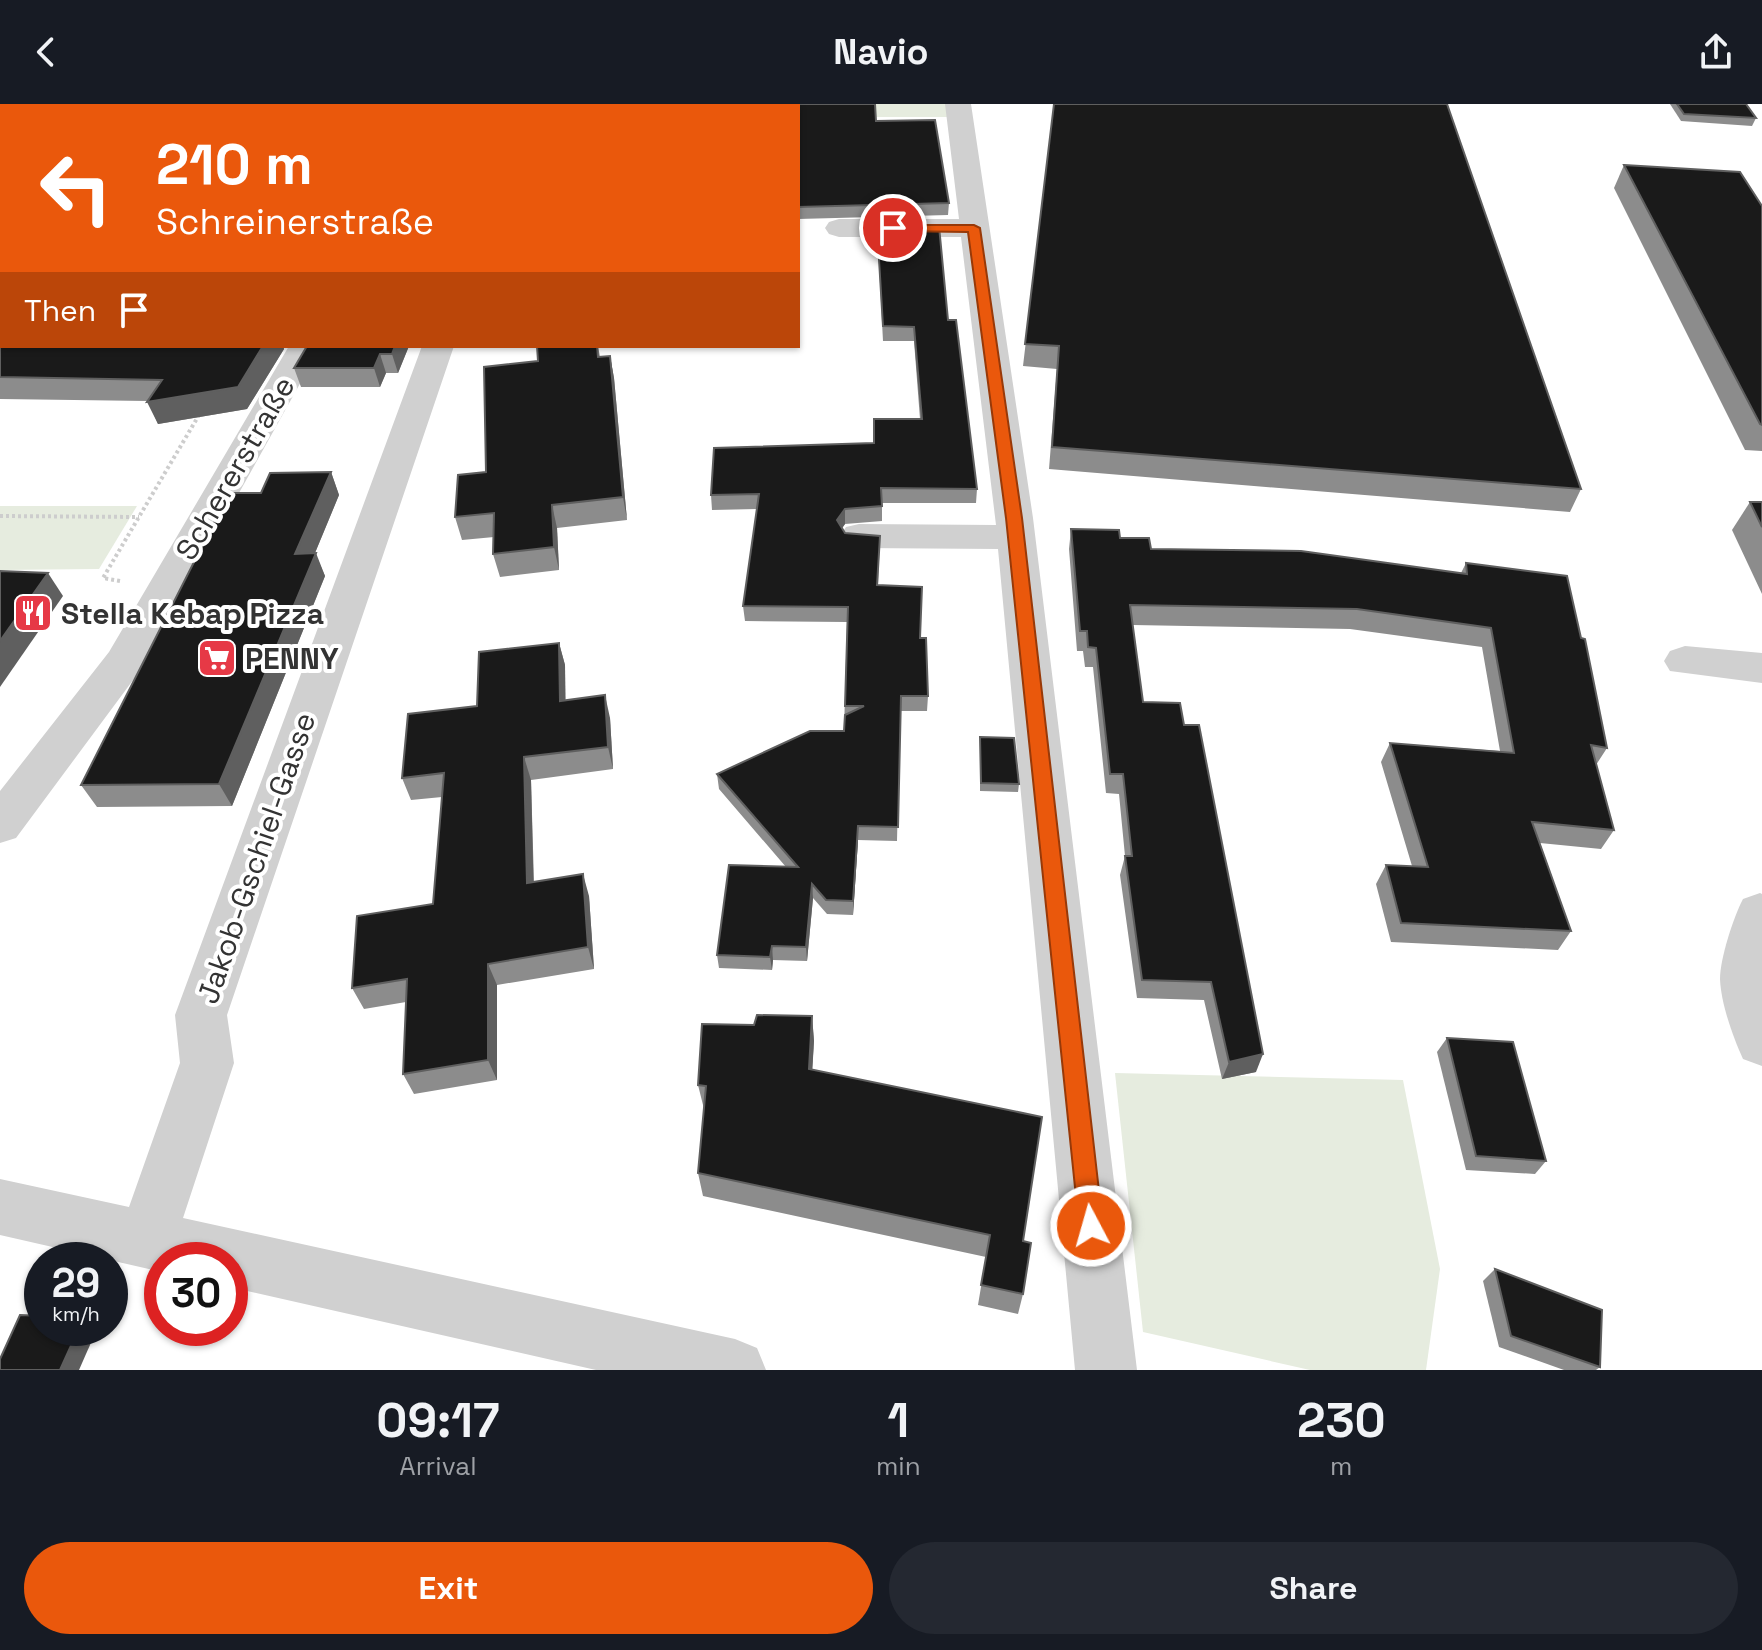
<!DOCTYPE html>
<html lang="en">
<head>
<meta charset="utf-8">
<style>
	body { margin:0; font-family:"Space Grotesk",sans-serif; background:#242831; color:#f1f3f6; height:100vh; display:flex; flex-direction:column; font-size:30px; white-space:nowrap }
	* { box-sizing:border-box; margin:0 }
	p { font-size:26px; color:#9ea1a6 }
	.icon { flex:none; width:44px; height:44px; fill:none; stroke:currentColor; stroke-width:2; stroke-linecap:round; stroke-linejoin:round }
	.map { position:relative; height:1266px; overflow:hidden }
	.details { display:flex; flex-direction:column; background:#171b24; flex:1 }
	.details>* { flex:none }
	.hud { position:absolute; left:0px; top:0px; width:800px; height:244px; box-shadow:0 2px 6px #0004; background:#ea580c; color:#fff; overflow:hidden }
	.speed { position:absolute; left:24px; top:1138px; display:flex; gap:16px; font-size:40px; font-weight:700; text-align:center }
	.speed>* { display:grid; place-content:center; width:104px; height:104px; border-radius:50%; background:#171b24; box-shadow:0 2px 6px #0004; line-height:1 }
	.speed small { font-size:20px; font-weight:400 }
	.speed .limit { border:12px solid #d22; background:#fff; color:#111 }
	.pin { position:absolute; display:grid; place-items:center; width:68px; height:68px; color:#fff; margin:-34px; border:4px solid #fff; border-radius:50%; box-shadow:0 2px 8px #0007 }
	.me { position:absolute; width:88px; margin:-44px; rotate:354deg; stroke-linejoin:round; filter:drop-shadow(0 0 6px #0008) }
	.turn { display:flex; align-items:center; gap:28px; height:168px; padding:0 24px; font-size:36px }
	.turn .icon { width:104px; height:104px; stroke-width:2.5 }
	.turn b { display:block; font-size:56px; line-height:68px }
	.then { display:flex; align-items:center; height:76px; padding:0 24px; background:#0003; gap:16px; font-size:30px }
	.eta { display:flex; justify-content:space-evenly; align-items:center; height:136px; text-align:center }
	.eta b { font-size:48px; font-weight:700; line-height:56px }
	.button { display:flex; gap:16px; margin-top:auto; padding:16px 24px }
	.button a { flex:1; height:92px; border-radius:48px; background:#ea580c; color:#fff; font-size:32px; font-weight:700; line-height:92px; text-align:center }
	.button a+a { background:#242831; color:#f1f3f6 }
	header { display:flex; justify-content:space-between; align-items:center; height:104px; padding:0 24px; background:#171b24; font-size:36px; font-weight:700 }
	.map>svg:first-child { display:block }
	.green { fill:#e6ecdf }
	.lines { fill:none; stroke-linecap:round; stroke-linejoin:round }
	.path { stroke:#cdcdcd; stroke-width:4; stroke-dasharray:3 3; stroke-linecap:butt }
	.minor { fill:#d0d0d0; fill-rule:evenodd }
	.wall { fill:#8c8c8c }
	.shaded-wall { fill:#5f5f5f }
	.building { fill:#1a1a1a; stroke:#5f5f5f; stroke-width:2 }
	.route { fill:#ea580c; stroke:#983908; stroke-width:2 }
	.labels { text-anchor:middle; dominant-baseline:central; stroke-width:8; stroke-linejoin:round; paint-order:stroke }
	.street-label { font-size:30px; fill:#333; stroke:#fff }
	.poi-label { font-size:30px; font-weight:bold; fill:#333; stroke:#fff; text-anchor:start }
</style>
</head>
<body>
<header><svg class="icon" aria-label="back" viewBox="0 0 24 24"><path d="M15 5l-7 7 7 7"/></svg>Navio<svg class="icon" aria-label="share" viewBox="0 0 24 24"><path d="M12 15V3M7 8l5-5 5 5M5 13v7h14v-7"/></svg></header>
<div class="map">
<svg width="1762" height="1266" viewBox="0 0 1762 1266">
	<rect width="100%" height="100%" fill="#fff"/>
	<g class="green">
		<path d="M 852,0 L 950,0 L 951,13 L 852,13 Z"/>
		<path d="M 0,402 L 137,402 L 99,465 L 0,466 Z"/>
		<path d="M 1115,969 L 1403,976 L 1440,1165 L 1426,1266 L 1310,1266 L 1143,1228 Z"/>
	</g>
	<g class="lines">
		<g class="path">
			<path d="M 0,412 L 139,413"/>
			<path d="M 120,477 L 103,474 L 199,311"/>
		</g>
		<g class="minor">
			<path d="M 432,0 L 458,0 L 430,2 Z"/>
			<path d="M 945,0 L 971,0 L 1033,414 L 1137,1266 L 1075,1266 L 998,445 L 859,444 L 846,441 L 840,432 L 846,423 L 859,420 L 996,421 L 961,133 L 839,133 L 829,130 L 825,124 L 829,118 L 839,115 L 959,115 Z"/>
			<path d="M 289,242 L 321,242 L 139,568 L 16,734 L 0,739 L 0,687 L 109,548 Z"/>
			<path d="M 422,242 L 454,242 L 227,911 L 234,959 L 183,1114 L 735,1235 L 757,1244 L 766,1266 L 596,1266 L 230,1183 L 230,1156 L 162,1156 L 162,1168 L 0,1131 L 0,1075 L 129,1103 L 180,959 L 175,911 Z"/>
			<path d="M 1685,542 L 1762,549 L 1762,579 L 1670,567 L 1664,557 L 1670,547 Z"/>
			<path d="M 1760,789 L 1762,790 L 1762,962 L 1743,955 C 1733,933 1721,900 1720,875 C 1720,855 1733,814 1743,795 Z"/>
		</g>
	</g>
	<g class="wall">
		<path d="M 1054,0 L 1581,385 L 1570,408 L 1049,365 L 1057,265 L 1023,262 Z"/>
		<path d="M 1670,0 L 1746,0 L 1756,14 L 1752,22 L 1681,17 Z"/>
		<path d="M 798,2 L 876,17 L 949,99 L 948,111 L 798,115 Z"/>
		<path d="M 1624,61 L 1762,102 L 1762,347 L 1745,346 L 1614,84 Z"/>
		<path d="M 0,64 L 2,242 L 283,242 L 284,245 L 247,305 L 158,320 L 148,297 L 0,295 Z"/>
		<path d="M 877,122 L 948,216 L 977,385 L 976,399 L 882,399 L 882,417 L 845,420 L 842,424 L 845,429 L 880,432 L 878,482 L 920,534 L 928,592 L 927,607 L 900,607 L 897,737 L 858,736 L 853,811 L 827,810 L 813,794 L 807,857 L 773,856 L 772,866 L 719,864 L 717,851 L 786,763 L 719,685 L 717,670 L 844,627 L 847,518 L 745,517 L 743,502 L 757,405 L 712,406 L 711,391 L 874,339 L 920,315 L 914,237 L 883,237 Z"/>
		<path d="M 409,242 L 398,269 L 386,269 L 380,283 L 301,283 L 294,264 Z"/>
		<path d="M 537,242 L 598,242 L 600,253 L 610,252 L 614,274 L 627,416 L 557,424 L 559,466 L 500,473 L 493,450 L 494,433 L 462,436 L 455,413 L 486,368 L 538,257 Z"/>
		<path d="M 331,368 L 339,391 L 315,449 L 325,472 L 232,702 L 97,703 L 81,681 L 261,389 Z"/>
		<path d="M 1750,398 L 1762,398 L 1762,490 L 1732,426 Z"/>
		<path d="M 1071,425 L 1120,434 L 1151,445 L 1461,469 L 1466,459 L 1607,644 L 1596,661 L 1614,726 L 1601,745 L 1540,739 L 1571,827 L 1558,846 L 1391,838 L 1376,780 L 1386,761 L 1412,762 L 1381,658 L 1390,639 L 1500,647 L 1482,543 L 1350,525 L 1133,521 L 1143,598 L 1184,621 L 1256,968 L 1222,975 L 1204,896 L 1137,894 L 1120,771 L 1125,752 L 1119,690 L 1106,689 L 1093,563 L 1085,563 L 1083,547 L 1077,547 L 1069,445 Z"/>
		<path d="M 559,539 L 565,561 L 565,596 L 610,614 L 613,665 L 531,676 L 534,778 L 589,792 L 594,865 L 497,881 L 497,976 L 414,990 L 403,970 L 406,898 L 364,905 L 352,884 L 433,800 L 442,693 L 411,696 L 402,674 L 477,602 Z"/>
		<path d="M 980,633 L 1019,680 L 1018,688 L 980,687 Z"/>
		<path d="M 812,912 L 814,937 L 812,966 L 1023,1137 L 1023,1190 L 1018,1210 L 978,1201 L 986,1153 L 703,1092 L 698,1069 L 704,1005 L 698,981 L 754,921 Z"/>
		<path d="M 1447,934 L 1546,1057 L 1535,1070 L 1466,1066 L 1437,948 Z"/>
		<path d="M 1495,1165 L 1600,1263 L 1596,1266 L 1564,1266 L 1499,1243 L 1483,1177 Z"/>
	</g>
	<g class="shaded-wall">
		<path d="M 352,0 L 370,0 L 369,2 L 350,2 Z"/>
		<path d="M 263,242 L 283,242 L 284,245 L 247,305 L 158,320 L 147,298 Z"/>
		<path d="M 395,242 L 409,242 L 398,269 L 392,250 Z"/>
		<path d="M 380,250 L 386,269 L 380,283 L 374,264 Z"/>
		<path d="M 610,252 L 614,274 L 627,416 L 623,393 Z"/>
		<path d="M 331,368 L 339,391 L 305,473 L 295,450 Z"/>
		<path d="M 552,401 L 557,424 L 559,466 L 554,443 Z"/>
		<path d="M 845,405 L 845,420 L 838,430 L 837,416 Z"/>
		<path d="M 316,449 L 325,472 L 232,702 L 219,680 Z"/>
		<path d="M 48,469 L 63,492 L 0,583 L 0,537 Z"/>
		<path d="M 559,539 L 565,561 L 566,620 L 560,597 Z"/>
		<path d="M 605,591 L 610,614 L 613,665 L 608,643 Z"/>
		<path d="M 524,653 L 531,676 L 534,801 L 527,779 Z"/>
		<path d="M 858,722 L 858,736 L 853,811 L 853,797 Z"/>
		<path d="M 583,770 L 589,792 L 594,865 L 588,843 Z"/>
		<path d="M 812,780 L 813,794 L 807,857 L 806,843 Z"/>
		<path d="M 772,842 L 773,856 L 772,866 L 770,853 Z"/>
		<path d="M 488,860 L 497,881 L 497,976 L 488,956 Z"/>
		<path d="M 812,912 L 814,937 L 811,989 L 809,965 Z"/>
		<path d="M 1263,950 L 1256,968 L 1222,975 L 1229,958 Z"/>
		<path d="M 79,1224 L 96,1224 L 97,1225 L 79,1266 L 60,1266 Z"/>
	</g>
	<g class="building">
		<path d="M 108,0 L 352,0 L 350,2 L 106,2 Z"/>
		<path d="M 586,0 L 637,0 L 638,2 L 587,2 Z"/>
		<path d="M 783,0 L 875,0 L 876,17 L 935,16 L 949,99 L 798,103 L 798,2 L 782,2 Z"/>
		<path d="M 1054,0 L 1447,0 L 1581,385 L 1052,343 L 1059,242 L 1025,240 Z"/>
		<path d="M 1677,0 L 1746,0 L 1756,14 L 1684,10 Z"/>
		<path d="M 1624,61 L 1740,68 L 1762,102 L 1762,321 L 1760,320 Z"/>
		<path d="M 0,64 L 2,64 L 2,242 L 263,242 L 238,283 L 147,298 L 162,276 L 0,273 Z"/>
		<path d="M 877,122 L 939,122 L 948,216 L 956,216 L 977,385 L 881,384 L 882,402 L 845,405 L 837,416 L 845,429 L 880,432 L 877,481 L 922,483 L 920,534 L 926,534 L 928,592 L 901,592 L 898,723 L 858,722 L 853,797 L 826,796 L 812,780 L 806,843 L 772,842 L 770,853 L 717,851 L 729,761 L 798,763 L 717,670 L 810,627 L 844,627 L 845,611 L 864,602 L 845,602 L 848,503 L 743,502 L 759,390 L 711,391 L 714,344 L 874,339 L 874,315 L 922,315 L 914,223 L 883,222 Z"/>
		<path d="M 307,242 L 395,242 L 392,250 L 380,250 L 374,264 L 294,264 Z"/>
		<path d="M 537,242 L 597,242 L 598,253 L 610,252 L 623,393 L 552,401 L 554,443 L 493,450 L 494,409 L 455,413 L 458,371 L 486,368 L 484,263 L 538,257 Z"/>
		<path d="M 331,368 L 295,450 L 316,449 L 219,680 L 81,681 L 229,389 L 261,389 L 270,369 Z"/>
		<path d="M 1750,398 L 1762,398 L 1762,423 Z"/>
		<path d="M 1071,425 L 1119,426 L 1120,434 L 1149,434 L 1151,445 L 1301,447 L 1467,470 L 1466,459 L 1567,472 L 1581,534 L 1585,535 L 1607,644 L 1591,641 L 1614,726 L 1532,718 L 1571,827 L 1401,819 L 1386,761 L 1428,763 L 1390,639 L 1514,649 L 1491,524 L 1357,505 L 1130,501 L 1143,598 L 1180,599 L 1184,621 L 1199,621 L 1263,950 L 1229,958 L 1211,878 L 1142,876 L 1125,752 L 1132,752 L 1123,670 L 1110,670 L 1096,544 L 1088,543 L 1087,527 L 1080,527 Z"/>
		<path d="M 0,467 L 48,469 L 0,537 Z"/>
		<path d="M 559,539 L 560,597 L 605,591 L 608,643 L 524,653 L 527,779 L 583,770 L 588,843 L 488,860 L 488,956 L 403,970 L 407,875 L 352,884 L 357,812 L 433,800 L 444,669 L 402,674 L 408,610 L 477,602 L 479,548 Z"/>
		<path d="M 980,633 L 1014,634 L 1019,680 L 981,679 Z"/>
		<path d="M 757,911 L 812,912 L 809,965 L 1042,1013 L 1023,1137 L 1031,1139 L 1023,1190 L 981,1181 L 990,1131 L 698,1069 L 706,982 L 698,981 L 702,920 L 754,921 Z"/>
		<path d="M 1447,934 L 1513,938 L 1546,1057 L 1476,1052 Z"/>
		<path d="M 1495,1165 L 1602,1206 L 1600,1263 L 1511,1232 Z"/>
		<path d="M 20,1211 L 42,1212 L 42,1224 L 79,1224 L 60,1266 L 0,1266 L 0,1255 Z"/>
	</g>
	<path class="route" d="M 889,121 L 974,121 L 980,124 L 1022,414 L 1103,1122 L 1100,1130 L 1091,1134 L 1083,1130 L 1079,1122 L 1006,414 L 968,128 L 893,127 L 887,124 Z"/>
	<defs>
		<g id="restaurant-square" transform="scale(2)"><rect x="-9" y="-9" width="18" height="18" rx="4" fill="#e63946" stroke="#fff"/><path d="M-5-6h1v4h1v-4h1v4h1v-4h1v5L-1.5 .5V6h-2V.5L-5-1ZM5-6V6H3V1.5H1.5Q1.5-4 5-6Z" fill="#fff"/></g>
		<g id="supermarket-square" transform="scale(2)"><rect x="-9" y="-9" width="18" height="18" rx="4" fill="#e63946" stroke="#fff"/><path d="M-6-5.5h2.5l.6 2H6L4.5 2H-2.5L-4.4-4H-6ZM-1.5 3.2a1.3 1.3 0 1 0 .1 0ZM3 3.2a1.3 1.3 0 1 0 .1 0Z" fill="#fff"/></g>
	</defs>
	<g fill-rule="evenodd">
		<use href="#restaurant-square" x="33" y="509"/>
		<use href="#supermarket-square" x="217" y="554"/>
	</g>
	<g class="labels">
		<g class="street-label">
			<text transform="translate(235 364) rotate(-60)">Schererstraße</text>
			<text transform="translate(256 754) rotate(-71)">Jakob-Gschiel-Gasse</text>
		</g>
		<g class="poi-label">
			<text x="61" y="509">Stella Kebap Pizza</text>
			<text x="245" y="554">PENNY</text>
		</g>
	</g>
</svg>
<div class="speed"><div>29<small>km/h</small></div><div class="limit">30</div></div>
<div class="pin" style="left:893px;top:124px;background:#d93025"><svg class="icon" aria-label="arrive" viewBox="0 0 24 24"><path d="M6 21V4h12l-3 4 3 4H6"/></svg></div>
<svg class="me" style="left:1091px;top:1122px" viewBox="-20 -20 40 40"><circle r="17" fill="#ea580c" stroke="#fff" stroke-width="3"/><path d="M0-11L8 9 0 5-8 9z" fill="#fff"/></svg>
<div class="hud">
<div class="turn"><svg class="icon" aria-label="left" viewBox="0 0 24 24"><path d="M17 20v-9H6M10 6l-5 5 5 5"/></svg><div><b>210 m</b>Schreinerstraße</div></div>
<div class="then">Then<svg class="icon" aria-label="arrive" viewBox="0 0 24 24"><path d="M6 21V4h12l-3 4 3 4H6"/></svg></div>
</div>
</div>
<section class="details">
<div class="eta">
<div><b>09:17</b><p>Arrival</p></div>
<div><b>1</b><p>min</p></div>
<div><b>230</b><p>m</p></div>
</div>
<div class="button"><a>Exit</a><a>Share</a></div>
</section>
</body>
</html>
